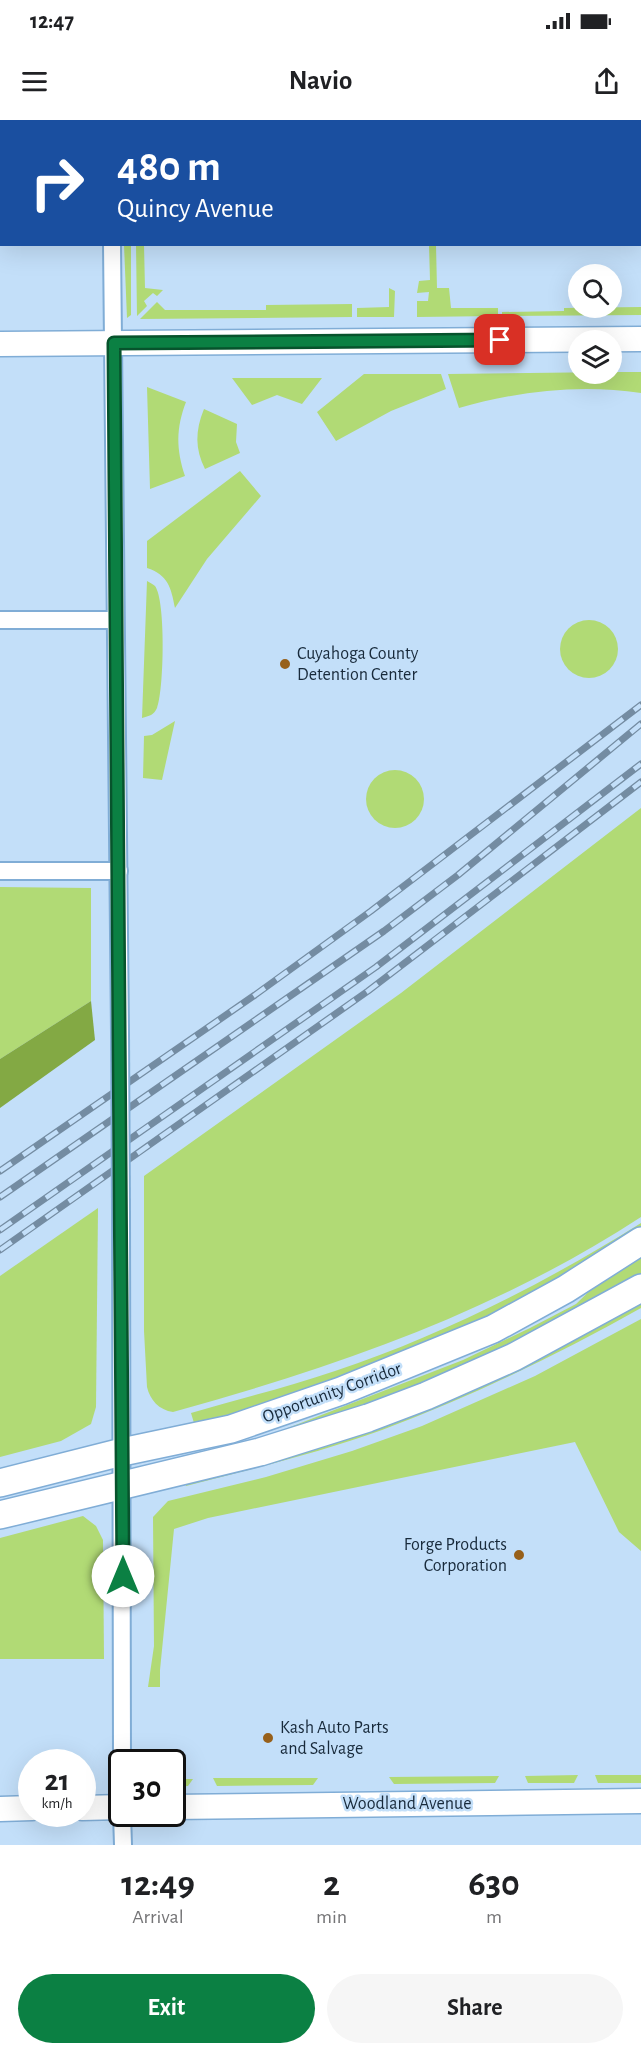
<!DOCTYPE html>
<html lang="en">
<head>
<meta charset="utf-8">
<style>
	body { margin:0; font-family:"Alegreya Sans",sans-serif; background:#f6f6f6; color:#202124; height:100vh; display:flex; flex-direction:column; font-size:22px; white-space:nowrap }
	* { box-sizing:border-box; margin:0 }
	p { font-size:20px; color:#757577 }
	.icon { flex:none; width:33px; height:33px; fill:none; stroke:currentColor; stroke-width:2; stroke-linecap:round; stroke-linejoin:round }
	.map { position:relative; height:1725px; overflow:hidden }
	.drawer { display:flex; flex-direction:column; background:#fff; flex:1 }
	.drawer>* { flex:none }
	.banner { position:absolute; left:0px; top:0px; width:642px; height:126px; box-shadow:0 6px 24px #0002; background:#1a4fa0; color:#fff; overflow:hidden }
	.controls { position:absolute; left:568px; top:144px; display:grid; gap:12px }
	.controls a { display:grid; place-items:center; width:54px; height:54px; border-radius:50%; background:#fff; box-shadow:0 6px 24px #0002; font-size:30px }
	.speed { position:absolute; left:18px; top:1629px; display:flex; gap:12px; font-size:30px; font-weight:700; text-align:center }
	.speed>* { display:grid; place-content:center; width:78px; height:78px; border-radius:50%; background:#fff; box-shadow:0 6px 24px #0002; line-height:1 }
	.speed small { font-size:15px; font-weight:400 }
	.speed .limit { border:3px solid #111; border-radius:9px; background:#fff; color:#111 }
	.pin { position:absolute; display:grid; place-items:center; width:51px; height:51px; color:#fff; margin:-26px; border-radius:12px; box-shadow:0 3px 9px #0006 }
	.me { position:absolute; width:66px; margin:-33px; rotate:0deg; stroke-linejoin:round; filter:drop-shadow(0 0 4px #0008) }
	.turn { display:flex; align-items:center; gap:21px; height:126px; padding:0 18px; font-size:27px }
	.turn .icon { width:78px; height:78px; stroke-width:2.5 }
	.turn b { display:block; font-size:42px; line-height:51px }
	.eta { display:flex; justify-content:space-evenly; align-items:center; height:102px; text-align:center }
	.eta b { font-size:36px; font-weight:700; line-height:42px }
	.action { display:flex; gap:12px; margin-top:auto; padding:12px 18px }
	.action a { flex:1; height:69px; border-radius:36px; background:#0b8043; color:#fff; font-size:24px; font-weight:700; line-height:69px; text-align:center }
	.action a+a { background:#f6f6f6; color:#202124 }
	.status { display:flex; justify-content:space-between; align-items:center; height:42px; padding:0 30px; background:#fff; direction:ltr }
	.status svg { height:16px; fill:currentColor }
	header { display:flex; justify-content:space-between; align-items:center; height:78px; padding:0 18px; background:#fff; font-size:27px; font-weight:700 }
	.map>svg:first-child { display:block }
	.green { fill:#b1da75 }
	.forest { fill:#83a944 }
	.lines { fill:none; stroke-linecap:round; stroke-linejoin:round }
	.street-casing { stroke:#80add6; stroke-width:20 }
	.secondary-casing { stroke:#80add6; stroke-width:27 }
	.primary-casing { stroke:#80add6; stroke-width:30 }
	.street { stroke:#fff; stroke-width:16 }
	.secondary { stroke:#fff; stroke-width:24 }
	.primary { stroke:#fff; stroke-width:27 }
	.rail-casing { stroke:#748ca2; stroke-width:7 }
	.rail { stroke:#c3dff9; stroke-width:4.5; stroke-dasharray:14; stroke-linecap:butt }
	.street-bridge-casing { stroke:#80add6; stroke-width:20; stroke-linecap:butt }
	.street-bridge { stroke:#fff; stroke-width:16 }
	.route-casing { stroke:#07532c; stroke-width:15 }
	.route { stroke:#0b8043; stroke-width:10 }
	.poi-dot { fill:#97601a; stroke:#c3dff9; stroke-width:2 }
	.labels { text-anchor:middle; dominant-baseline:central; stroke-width:5; stroke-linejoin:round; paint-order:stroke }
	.poi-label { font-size:18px; fill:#182a3b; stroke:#c3dff9; text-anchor:start }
	.street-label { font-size:18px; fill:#182a3b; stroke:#c3dff9 }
</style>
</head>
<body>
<div class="status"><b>12:47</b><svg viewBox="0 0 49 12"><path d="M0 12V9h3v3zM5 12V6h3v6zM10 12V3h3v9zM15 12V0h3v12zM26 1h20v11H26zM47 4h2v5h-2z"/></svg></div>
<header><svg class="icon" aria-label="menu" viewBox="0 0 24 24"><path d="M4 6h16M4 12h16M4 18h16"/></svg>Navio<svg class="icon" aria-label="share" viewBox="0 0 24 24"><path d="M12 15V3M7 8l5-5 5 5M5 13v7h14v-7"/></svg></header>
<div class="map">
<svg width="641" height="1725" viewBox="0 0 641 1725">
	<rect width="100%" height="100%" fill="#c3dff9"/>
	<g class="green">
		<path d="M 124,125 L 131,125 L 131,195 L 127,198 Z"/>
		<path d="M 136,125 L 144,125 L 145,168 L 163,170 L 157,176 L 153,173 L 144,181 L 147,186 L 137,196 Z"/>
		<path d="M 429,125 L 436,125 L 437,168 L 449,168 L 451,188 L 498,188 L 498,196 L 417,197 L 417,181 L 428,181 L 429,172 L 417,173 L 419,161 L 430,160 Z"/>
		<path d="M 389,168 L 395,171 L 394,197 L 357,197 L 357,188 L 389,187 Z"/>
		<path d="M 157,182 L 165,190 L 266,190 L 266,185 L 352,184 L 352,197 L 140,199 Z"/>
		<path d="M 641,187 L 641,195 L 502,196 L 502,192 L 564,191 L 564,188 Z"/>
		<path d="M 612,252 L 641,252 L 641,273 C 580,264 518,271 459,288 L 448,254 Z"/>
		<path d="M 364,254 L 441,254 L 446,269 L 391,291 L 336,321 L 317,292 Z"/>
		<path d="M 232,258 L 322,258 L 302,284 L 277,275 L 252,285 Z"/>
		<path d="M 147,267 L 186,282 C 176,308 176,329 185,356 L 150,369 Z"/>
		<path d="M 204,289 L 237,304 L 236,322 L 240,333 L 205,349 C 195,329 195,311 204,289 Z"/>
		<path d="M 240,351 L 261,376 L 207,439 L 175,488 C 171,467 168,455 147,448 L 147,421 Z"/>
		<path d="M 147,461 C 150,463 153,464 155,466 C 166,481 164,571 157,588 C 154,595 149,596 142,598 Z"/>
		<circle cx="589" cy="529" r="29"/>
		<path d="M 175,601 L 162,660 L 143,658 L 144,616 L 152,615 Z"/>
		<circle cx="395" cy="679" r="29"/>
		<path d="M 641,688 L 641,1097 C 495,1192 339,1246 173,1292 C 159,1290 150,1280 147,1267 L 144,1211 L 144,1056 L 401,873 Z"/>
		<path d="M 0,767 L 91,768 L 91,881 L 0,939 Z"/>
		<path d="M 98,1088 L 96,1287 L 91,1304 L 61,1321 L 0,1337 L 0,1156 Z"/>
		<path d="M 641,1103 L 641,1113 C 596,1138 552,1167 506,1189 C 412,1235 295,1280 194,1303 L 191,1293 C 239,1279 288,1267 335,1251 C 443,1215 545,1163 641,1103 Z"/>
		<path d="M 641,1135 L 641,1158 L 606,1179 L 397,1278 L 275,1313 L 463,1240 L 530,1208 L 576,1184 L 603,1158 Z"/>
		<path d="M 641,1181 L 641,1188 C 557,1235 473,1276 382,1310 C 318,1333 252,1349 186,1366 L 184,1360 Z"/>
		<path d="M 641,1199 L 641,1431 L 619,1412 L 575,1322 L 208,1398 L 174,1409 L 160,1550 L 160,1567 L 148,1567 L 154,1526 L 153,1397 L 168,1381 L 266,1357 L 352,1331 L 422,1306 L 535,1256 Z"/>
		<path d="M 83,1396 L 96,1406 L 103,1420 L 104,1539 L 0,1539 L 0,1418 Z"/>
		<path d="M 578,1655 L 574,1663 L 528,1663 L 525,1656 Z"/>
		<path d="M 595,1655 L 641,1655 L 641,1663 L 598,1663 Z"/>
		<path d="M 499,1656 L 495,1663 L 394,1664 L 389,1657 Z"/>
		<path d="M 213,1658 L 318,1658 L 313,1665 L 217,1666 Z"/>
		<path d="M 173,1659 L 193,1659 L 188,1666 L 173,1667 Z"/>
	</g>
	<path class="forest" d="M 91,881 L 95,920 L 0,988 L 0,939 Z"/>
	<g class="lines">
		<g class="street-casing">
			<g id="street">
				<path d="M 110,0 L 110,2"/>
				<path d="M 112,124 L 120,913"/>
				<path d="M 0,500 L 115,500"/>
				<path d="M 0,751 L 119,751"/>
				<path d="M 121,1095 L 122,1642"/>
				<path d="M 122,1694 L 123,1725"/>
			</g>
		</g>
		<g class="secondary-casing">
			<g id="secondary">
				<path d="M 0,224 L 641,219"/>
				<path d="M 172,1687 L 641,1681"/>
				<path d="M 82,1688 L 122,1687"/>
				<path d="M 0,1689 L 32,1688"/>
			</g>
		</g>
		<g class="primary-casing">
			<g id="primary">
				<path d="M 0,1363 L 122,1332 L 231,1309 L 341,1271 L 493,1209 L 566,1169 L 641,1121"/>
				<path d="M 0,1395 L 260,1332 L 368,1298 L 426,1276 L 514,1237 L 641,1168"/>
			</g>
		</g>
		<use href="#street" class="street"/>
		<use href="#secondary" class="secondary"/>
		<use href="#primary" class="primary"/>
		<g class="rail-casing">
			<g id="rail">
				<path d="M 0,1051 L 255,875 L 371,791 L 641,585"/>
				<path d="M 0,1077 L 384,811 L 458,755 L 641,604"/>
				<path d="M 0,1110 L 376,847 L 641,644"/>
				<path d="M 0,1130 L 368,871 L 641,662"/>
			</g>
		</g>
		<use href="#rail" class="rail"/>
		<g class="street-bridge-casing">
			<path id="street-bridge" d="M 120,913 L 121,1095"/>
		</g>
		<use href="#street-bridge" class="street-bridge"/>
	</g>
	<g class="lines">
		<g class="route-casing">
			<path id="route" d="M 123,1456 L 114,223 L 500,220"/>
		</g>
		<use href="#route" class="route"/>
	</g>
	<g class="poi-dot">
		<circle cx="285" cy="544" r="6"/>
		<circle cx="519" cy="1435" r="6"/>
		<circle cx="268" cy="1618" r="6"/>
	</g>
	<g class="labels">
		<g class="poi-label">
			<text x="297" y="534">Cuyahoga County<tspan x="297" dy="21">Detention Center</tspan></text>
			<text x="507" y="1425" text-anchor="end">Forge Products<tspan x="507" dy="21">Corporation</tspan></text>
			<text x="280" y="1608">Kash Auto Parts<tspan x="280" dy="21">and Salvage</tspan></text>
		</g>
		<g class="street-label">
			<text transform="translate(332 1273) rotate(-20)">Opportunity Corridor</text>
			<text x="407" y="1684">Woodland Avenue</text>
		</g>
	</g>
</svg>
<div class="controls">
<a><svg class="icon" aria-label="search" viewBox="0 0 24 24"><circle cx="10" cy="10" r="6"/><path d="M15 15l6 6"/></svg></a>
<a><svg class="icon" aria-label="layers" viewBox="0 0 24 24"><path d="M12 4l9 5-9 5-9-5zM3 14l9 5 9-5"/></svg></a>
</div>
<div class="speed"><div>21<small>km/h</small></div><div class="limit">30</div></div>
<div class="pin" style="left:500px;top:220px;background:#d93025"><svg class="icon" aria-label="arrive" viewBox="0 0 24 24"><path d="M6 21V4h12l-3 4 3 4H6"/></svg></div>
<svg class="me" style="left:123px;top:1456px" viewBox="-20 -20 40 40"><circle r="19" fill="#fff"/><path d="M0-13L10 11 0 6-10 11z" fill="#0b8043"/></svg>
<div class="banner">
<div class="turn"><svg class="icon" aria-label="right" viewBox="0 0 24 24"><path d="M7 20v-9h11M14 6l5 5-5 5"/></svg><div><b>480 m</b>Quincy Avenue</div></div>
</div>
</div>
<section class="drawer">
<div class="eta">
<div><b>12:49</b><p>Arrival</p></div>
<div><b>2</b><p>min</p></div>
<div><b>630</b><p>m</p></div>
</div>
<div class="action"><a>Exit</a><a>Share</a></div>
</section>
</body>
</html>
